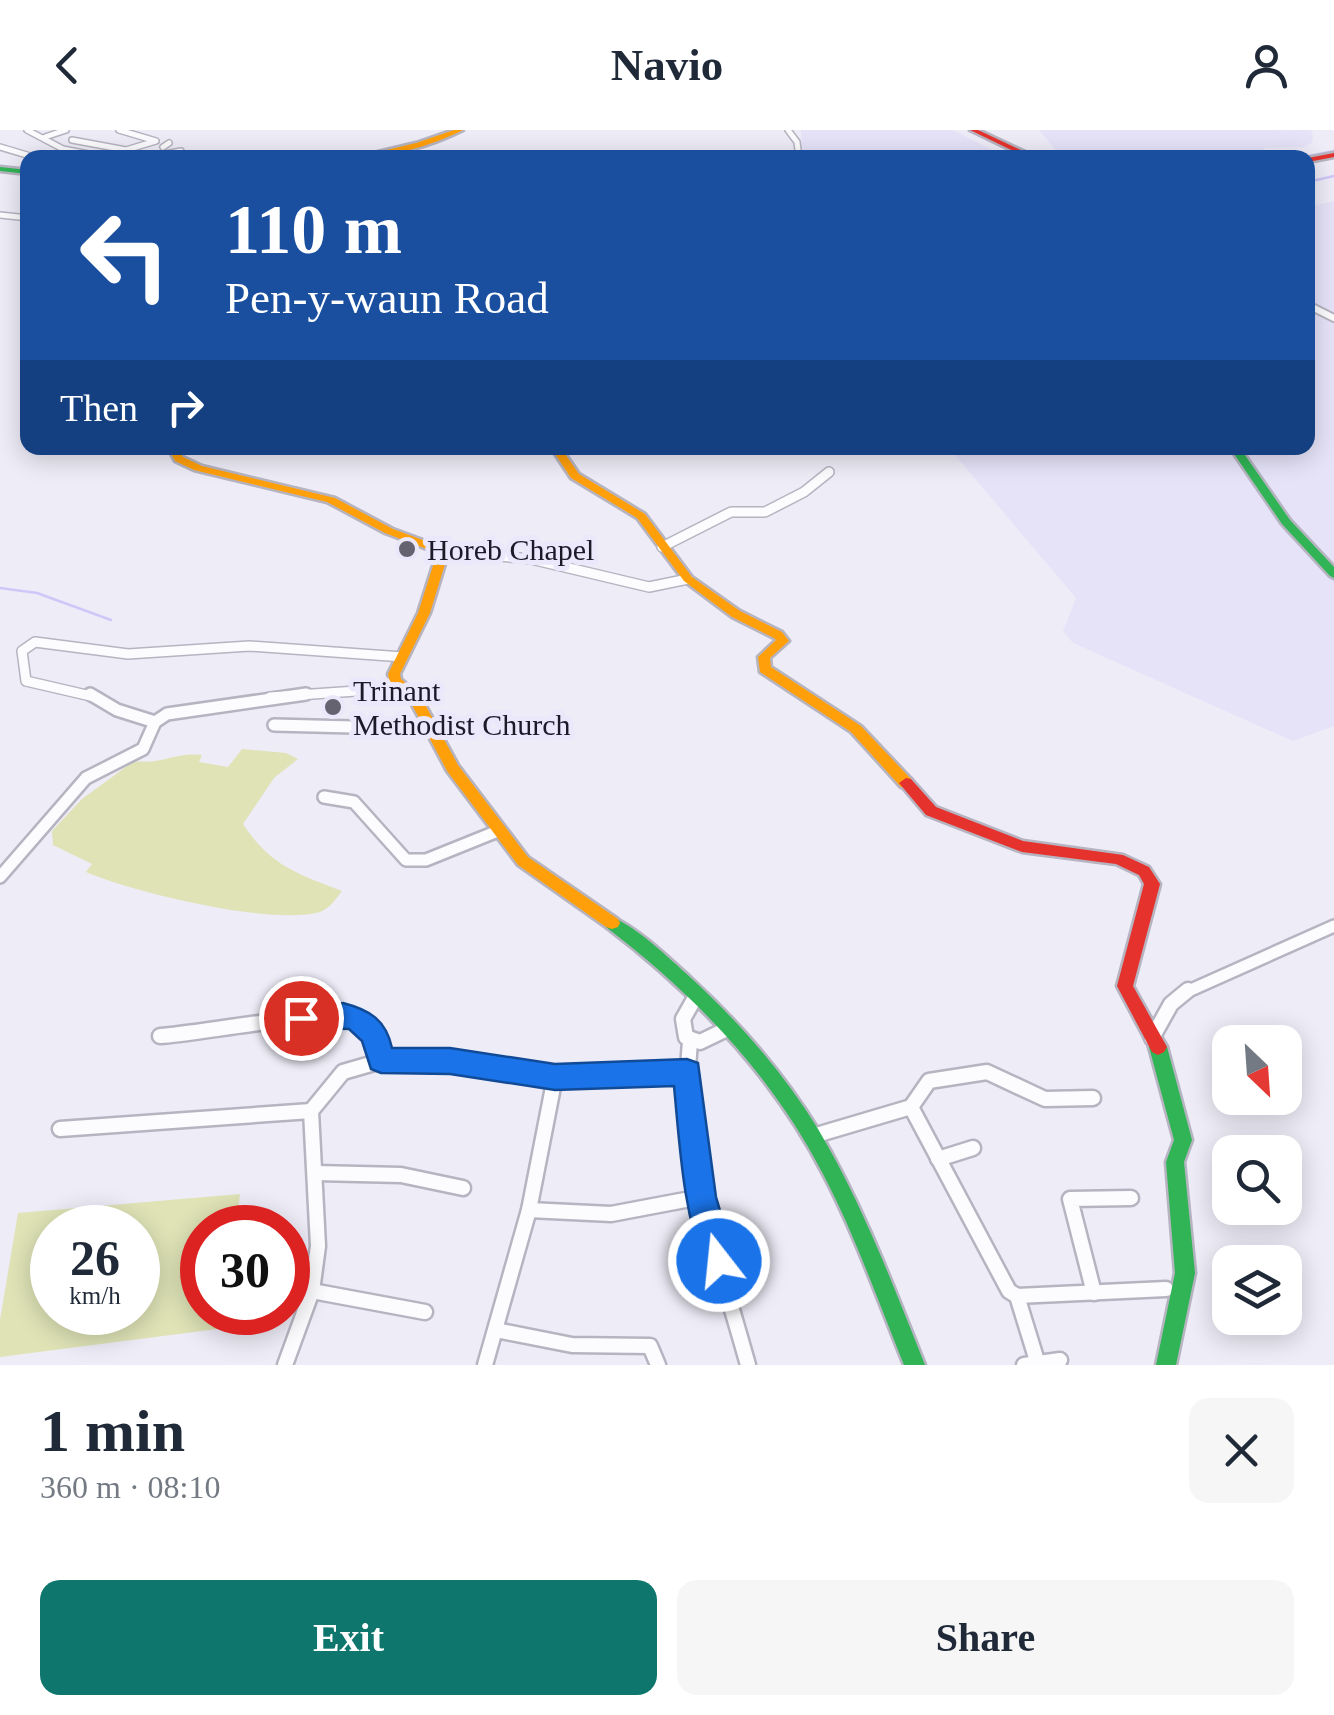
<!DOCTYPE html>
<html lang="en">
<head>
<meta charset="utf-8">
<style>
	body { margin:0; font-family:"Times New Roman",serif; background:#f6f6f7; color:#1f2937; height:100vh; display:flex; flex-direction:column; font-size:38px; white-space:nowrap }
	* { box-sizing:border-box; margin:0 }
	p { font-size:32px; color:#747a83 }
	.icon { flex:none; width:55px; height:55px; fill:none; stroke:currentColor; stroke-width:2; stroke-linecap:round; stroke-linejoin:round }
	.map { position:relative; height:1235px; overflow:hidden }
	.details { display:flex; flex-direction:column; background:#fff; flex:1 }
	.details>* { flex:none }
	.banner { position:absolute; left:20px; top:20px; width:1295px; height:305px; border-radius:20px; box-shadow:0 5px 25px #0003; background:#1a4fa0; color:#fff; overflow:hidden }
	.needle { width:65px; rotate:155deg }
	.tools { position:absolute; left:1212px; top:895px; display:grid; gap:20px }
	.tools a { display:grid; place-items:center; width:90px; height:90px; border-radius:20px; background:#fff; box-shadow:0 5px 25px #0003; font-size:50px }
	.speed { position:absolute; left:30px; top:1075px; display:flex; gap:20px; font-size:50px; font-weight:700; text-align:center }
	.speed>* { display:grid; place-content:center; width:130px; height:130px; border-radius:50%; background:#fff; box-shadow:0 5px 25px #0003; line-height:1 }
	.speed small { font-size:25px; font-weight:400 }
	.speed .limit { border:15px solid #d22; background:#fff; color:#111 }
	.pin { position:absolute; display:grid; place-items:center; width:85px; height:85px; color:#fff; margin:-42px; border:5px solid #fff; border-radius:50%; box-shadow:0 2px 10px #0007 }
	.me { position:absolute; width:110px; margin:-55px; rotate:344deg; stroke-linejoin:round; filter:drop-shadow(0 0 8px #0008) }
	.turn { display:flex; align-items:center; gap:35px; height:210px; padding:0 40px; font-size:45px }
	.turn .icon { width:130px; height:130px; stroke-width:2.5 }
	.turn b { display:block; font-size:70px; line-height:85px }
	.then { display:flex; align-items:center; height:95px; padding:0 40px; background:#0003; gap:20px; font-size:38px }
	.round { display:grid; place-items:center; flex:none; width:105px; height:105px; border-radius:20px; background:#f6f6f7 }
	.headline { display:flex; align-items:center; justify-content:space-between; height:170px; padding:0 40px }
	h1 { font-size:60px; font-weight:700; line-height:75px }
	.cta { display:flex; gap:20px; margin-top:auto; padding:20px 40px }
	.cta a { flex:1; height:115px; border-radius:20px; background:#0f766e; color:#fff; font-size:40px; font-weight:700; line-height:115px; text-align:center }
	.cta a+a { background:#f6f6f7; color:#1f2937 }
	header { display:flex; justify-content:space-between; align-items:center; height:130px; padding:0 40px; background:#fff; font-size:45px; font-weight:700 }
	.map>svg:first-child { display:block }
	.built { fill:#e6e3f9 }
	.green { fill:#dfe3b6; fill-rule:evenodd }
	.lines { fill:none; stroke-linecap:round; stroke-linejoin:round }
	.stream { stroke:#d0c7f8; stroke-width:2.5 }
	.street-far4-casing { stroke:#b6b4c1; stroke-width:8 }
	.street-far3-casing { stroke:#b6b4c1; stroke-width:10 }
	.street-far2-casing { stroke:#b6b4c1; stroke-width:12 }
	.street-far1-casing { stroke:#b6b4c1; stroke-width:16 }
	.street-casing { stroke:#b6b4c1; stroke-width:19 }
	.fast-casing { stroke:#b6b4c1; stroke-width:5 }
	.slow-casing { stroke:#b6b4c1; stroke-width:5 }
	.jam-casing { stroke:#b6b4c1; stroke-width:5 }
	.street-far4 { stroke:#fcfcfe; stroke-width:5 }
	.street-far3 { stroke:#fcfcfe; stroke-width:6 }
	.street-far2 { stroke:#fcfcfe; stroke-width:9 }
	.street-far1 { stroke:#fcfcfe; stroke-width:11 }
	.street { stroke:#fcfcfe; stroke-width:14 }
	.fast { fill:#30b455; fill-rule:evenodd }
	.slow { fill:#ff9f0a; fill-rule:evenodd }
	.jam { fill:#e5322d; fill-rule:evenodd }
	.route { fill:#1a73e8; stroke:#114b97; stroke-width:2.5 }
	.poi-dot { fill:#666371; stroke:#ebe8fb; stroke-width:4 }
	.labels { text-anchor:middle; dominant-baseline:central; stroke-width:10; stroke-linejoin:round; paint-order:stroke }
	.poi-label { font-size:30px; fill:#1c1929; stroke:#ebe8fb; text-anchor:start }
</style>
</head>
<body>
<header><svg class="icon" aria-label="back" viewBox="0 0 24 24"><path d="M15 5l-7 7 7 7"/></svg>Navio<svg class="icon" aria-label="person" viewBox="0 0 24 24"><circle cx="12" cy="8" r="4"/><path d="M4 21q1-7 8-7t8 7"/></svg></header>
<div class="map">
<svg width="1334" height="1235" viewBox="0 0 1334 1235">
	<rect width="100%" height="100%" fill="#eeecf7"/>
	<g class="built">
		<path d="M 801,0 L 953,0 L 1006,27 L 802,27 Z"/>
		<path d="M 1039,0 L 1311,0 L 1313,6 L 1312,13 L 1304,17 L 1263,18 L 1269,27 L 1104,28 L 1058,23 Z"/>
		<path d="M 1334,71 L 1334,596 L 1293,611 L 1073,513 L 1063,501 L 1076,468 L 949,318 L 1308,318 L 1308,77 Z"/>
	</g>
	<g class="green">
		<path d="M 242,619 L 286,623 L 298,629 L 274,648 L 243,694 C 271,736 296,743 342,761 C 336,769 329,779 320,782 C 271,796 133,762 86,742 L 92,734 L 53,715 L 52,701 L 82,669 L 134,631 C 164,635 173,622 202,625 L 199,632 L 228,637 Z"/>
		<path d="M 240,1064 L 236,1097 L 202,1098 L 202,1182 L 226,1183 L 225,1198 L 0,1227 L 0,1190 L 18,1083 ZM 52,1098 L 138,1098 L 138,1182 L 52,1182 Z"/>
	</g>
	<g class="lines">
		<g class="stream">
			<path d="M 1299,28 L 1334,21"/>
			<path d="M 1308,52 L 1334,46"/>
			<path d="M 0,458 L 37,463 L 111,490"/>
		</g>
		<g class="street-far4-casing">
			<g id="street-far4">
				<path d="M 27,0 L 63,19 L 109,28"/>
				<path d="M 788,0 L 797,12 L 799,28"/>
				<path d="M 45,7 L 66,0"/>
				<path d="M 72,10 L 126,20 L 156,11 L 119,0"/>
				<path d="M 0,17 L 37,28"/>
				<path d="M 163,17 L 169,13"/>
				<path d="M 142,28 L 181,21"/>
				<path d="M 0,85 L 28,88"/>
			</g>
		</g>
		<g class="street-far3-casing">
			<path id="street-far3" d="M 1308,175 L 1334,188"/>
		</g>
		<g class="street-far2-casing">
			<g id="street-far2">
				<path d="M 662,417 L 731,382 L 765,382 L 804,362 L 829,342"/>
				<path d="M 443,421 L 531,429 L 649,457 L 688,449"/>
				<path d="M 95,567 L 26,551 L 22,521 L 35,512 L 128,524 L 249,516 L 403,527"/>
				<path d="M 270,567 L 399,558"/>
			</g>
		</g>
		<g class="street-far1-casing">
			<g id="street-far1">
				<path d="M 90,564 L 117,580 L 155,592"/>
				<path d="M 274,595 L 432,599"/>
				<path d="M 324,667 L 354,672 L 406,730 L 426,730 L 498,701"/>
				<path d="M 0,747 L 86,648 L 143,619 L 155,592 L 167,584 L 306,564"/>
				<path d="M 1184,863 L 1334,796"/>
			</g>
		</g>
		<g class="street-casing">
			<g id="street">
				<path d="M 696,866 L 683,889 L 686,907 L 700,912 L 729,898"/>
				<path d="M 160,906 C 200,904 334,876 361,891 C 375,899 377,916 381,931"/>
				<path d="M 1152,908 L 1171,874 L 1188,860"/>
				<path d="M 690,911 C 679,1021 719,1131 748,1235"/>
				<path d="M 911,977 L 929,951 L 987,942 L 1045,969 L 1093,968"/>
				<path d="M 60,999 L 311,981"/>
				<path d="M 813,1006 L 911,977 L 1009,1161 L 1017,1166 L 1166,1159"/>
				<path d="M 938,1029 L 973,1018"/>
				<path d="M 316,1043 L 401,1045 L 463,1058"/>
				<path d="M 529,1080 L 611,1084 L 701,1067"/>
				<path d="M 312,1161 L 425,1182"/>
				<path d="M 1094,1163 L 1070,1069 L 1131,1068"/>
				<path d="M 1017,1166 L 1037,1231"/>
				<path d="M 496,1200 L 572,1215 L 650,1216 L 658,1235"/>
				<path d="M 285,1235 L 312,1161 L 318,1116 L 311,981 L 343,942 L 381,931 L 450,931 L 555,947 L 687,942"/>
				<path d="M 485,1235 L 529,1080 L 555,947"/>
				<path d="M 1024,1235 L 1060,1230"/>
			</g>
		</g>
		<g class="fast-casing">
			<g id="fast">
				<path d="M 0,37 L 28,40 L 28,44 L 0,41 Z"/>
				<path d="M 1230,318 L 1240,318 L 1290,390 L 1334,437 L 1334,448 L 1330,446 L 1282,394 Z"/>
				<path d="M 612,787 C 638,798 669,828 690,847 C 739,892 783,942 818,999 C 862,1073 893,1155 925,1235 L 904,1235 C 878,1171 855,1105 823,1044 C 772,945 695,865 606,797 L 604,793 L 606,789 Z"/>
				<path d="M 1158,909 L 1164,912 L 1167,917 L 1192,1010 L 1184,1032 L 1195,1143 L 1176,1235 L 1156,1235 L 1175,1143 L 1166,1032 L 1174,1010 L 1149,917 L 1152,912 Z"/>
			</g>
		</g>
		<g class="slow-casing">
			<g id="slow">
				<path d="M 454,0 L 463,0 C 431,16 389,28 353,28 L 416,13 Z"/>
				<path d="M 168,318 L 178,318 L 183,327 L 202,336 L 335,368 L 393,399 L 447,419 L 449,421 L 430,483 L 400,544 L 401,549 L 421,567 L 458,635 L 528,727 L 618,789 L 620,793 L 618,797 L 612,799 L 606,797 L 518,735 L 447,641 L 411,573 L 390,554 L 388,544 L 418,483 L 437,423 L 385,403 L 327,372 L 194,340 L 175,331 Z"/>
				<path d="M 551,318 L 561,318 L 579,344 L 645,384 L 692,447 L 740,481 L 782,502 L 789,511 L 770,528 L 771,537 L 861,596 L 911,649 L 913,653 L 911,657 L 901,657 L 851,602 L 760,542 L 758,527 L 776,510 L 774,508 L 732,487 L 684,451 L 637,388 L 571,348 Z"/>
			</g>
		</g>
		<g class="jam-casing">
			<g id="jam">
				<path d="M 970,0 L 978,0 L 1038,28 L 1028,28 Z"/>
				<path d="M 1334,23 L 1334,27 L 1308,32 L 1308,28 Z"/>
				<path d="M 906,648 L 911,649 L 936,677 L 1023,711 L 1123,725 L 1149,737 L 1160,754 L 1133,856 L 1167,917 L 1164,922 L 1158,925 L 1152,922 L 1117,856 L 1144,754 L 1139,745 L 1116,734 L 1022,722 L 926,685 L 899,653 Z"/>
			</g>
		</g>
		<use href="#street-far4" class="street-far4"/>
		<use href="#street-far3" class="street-far3"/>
		<use href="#street-far2" class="street-far2"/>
		<use href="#street-far1" class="street-far1"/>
		<use href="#street" class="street"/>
		<use href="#fast" class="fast"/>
		<use href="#slow" class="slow"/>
		<use href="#jam" class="jam"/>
	</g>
	<path class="route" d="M 343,873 C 370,880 386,890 392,918 L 450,918 L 555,934 L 687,929 L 698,933 L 716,1067 L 735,1131 L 730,1143 L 719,1147 L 707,1143 C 683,1083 680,1019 674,956 L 555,960 L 450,944 L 381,943 L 371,939 L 362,911 L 349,899 L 291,897 L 287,888 L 291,880 Z"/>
	<g class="poi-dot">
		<circle cx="407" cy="419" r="10"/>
		<circle cx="333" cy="577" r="10"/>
	</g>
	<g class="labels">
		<g class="poi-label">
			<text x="427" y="419">Horeb Chapel</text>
			<text x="353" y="560">Trinant<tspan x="353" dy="34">Methodist Church</tspan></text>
		</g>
	</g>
</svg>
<div class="tools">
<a><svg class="needle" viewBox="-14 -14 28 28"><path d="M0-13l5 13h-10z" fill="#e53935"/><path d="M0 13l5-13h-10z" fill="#747a83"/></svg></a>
<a><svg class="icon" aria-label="search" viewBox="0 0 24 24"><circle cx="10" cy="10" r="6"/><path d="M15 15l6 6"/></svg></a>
<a><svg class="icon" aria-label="layers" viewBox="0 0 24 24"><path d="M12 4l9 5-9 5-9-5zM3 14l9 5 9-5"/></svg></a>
</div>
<div class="speed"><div>26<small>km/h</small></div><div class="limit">30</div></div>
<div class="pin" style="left:301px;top:888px;background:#d93025"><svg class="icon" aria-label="arrive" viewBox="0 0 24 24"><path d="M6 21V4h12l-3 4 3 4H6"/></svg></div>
<svg class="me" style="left:719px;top:1131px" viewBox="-20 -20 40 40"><circle r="17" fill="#1a73e8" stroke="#fff" stroke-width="3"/><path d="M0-11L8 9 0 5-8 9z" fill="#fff"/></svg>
<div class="banner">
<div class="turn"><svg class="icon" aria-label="left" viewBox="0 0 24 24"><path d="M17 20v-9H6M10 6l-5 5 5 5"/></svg><div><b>110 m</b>Pen-y-waun Road</div></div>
<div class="then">Then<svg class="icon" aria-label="right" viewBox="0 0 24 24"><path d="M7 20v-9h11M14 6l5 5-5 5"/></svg></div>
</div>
</div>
<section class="details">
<div class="headline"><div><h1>1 min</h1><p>360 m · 08:10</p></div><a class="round"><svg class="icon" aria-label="close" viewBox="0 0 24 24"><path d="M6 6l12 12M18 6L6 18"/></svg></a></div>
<div class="cta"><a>Exit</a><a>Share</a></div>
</section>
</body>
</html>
